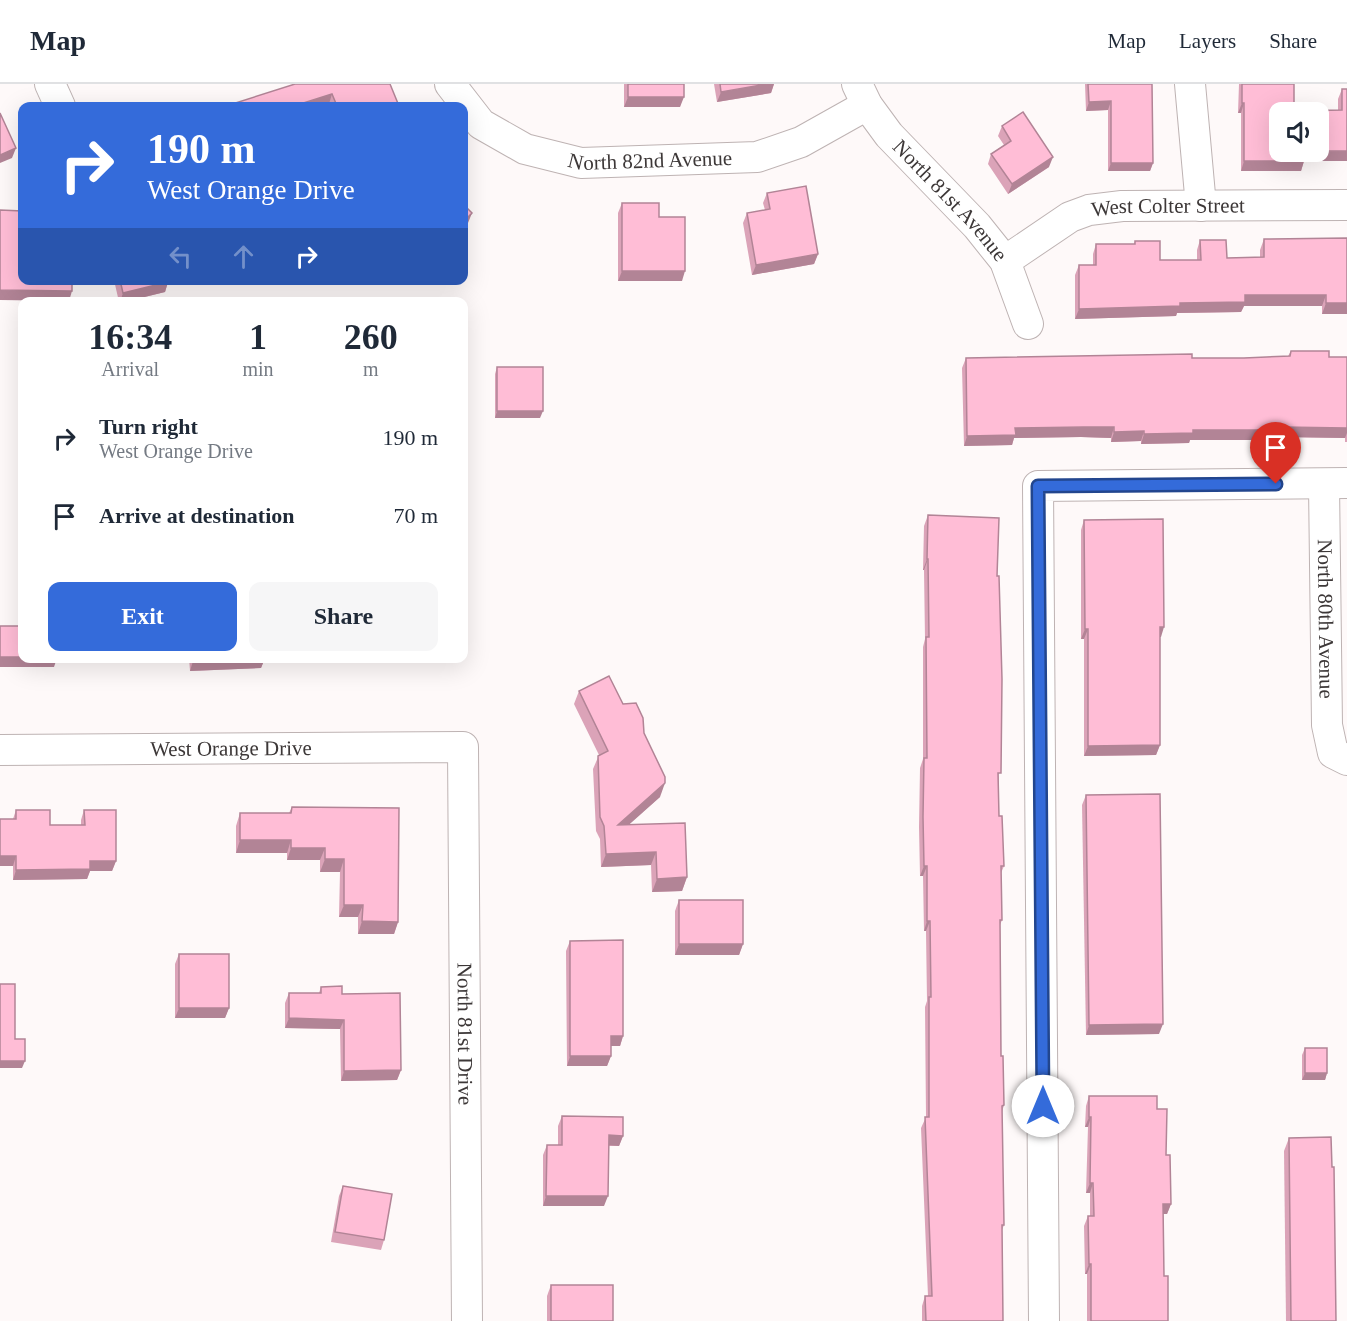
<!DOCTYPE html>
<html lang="en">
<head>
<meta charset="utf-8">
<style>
	body { margin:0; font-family:Georgia,serif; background:#f6f6f7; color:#1f2937; height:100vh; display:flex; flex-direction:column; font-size:22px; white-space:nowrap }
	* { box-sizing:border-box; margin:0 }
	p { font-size:20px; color:#747a83 }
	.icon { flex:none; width:33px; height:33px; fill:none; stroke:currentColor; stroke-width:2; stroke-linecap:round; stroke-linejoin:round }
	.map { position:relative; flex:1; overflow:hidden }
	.panel { position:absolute; left:18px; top:213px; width:450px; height:366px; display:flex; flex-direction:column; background:#fff; border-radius:12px; box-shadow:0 6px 24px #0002 }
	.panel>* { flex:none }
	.banner { position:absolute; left:18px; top:18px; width:450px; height:183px; border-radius:12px; box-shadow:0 6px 24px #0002; background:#346bda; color:#fff; overflow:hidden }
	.tools { position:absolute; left:1269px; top:18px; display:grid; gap:12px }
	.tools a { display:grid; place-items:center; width:60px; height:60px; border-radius:12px; background:#fff; box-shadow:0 6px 24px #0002; font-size:30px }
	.pin { position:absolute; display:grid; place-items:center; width:51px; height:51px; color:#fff; margin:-62px -26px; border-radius:50% 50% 50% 0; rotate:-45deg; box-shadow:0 0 6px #0007 }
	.pin .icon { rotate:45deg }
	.me { position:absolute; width:66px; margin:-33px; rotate:0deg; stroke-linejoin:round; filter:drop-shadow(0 0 4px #0008) }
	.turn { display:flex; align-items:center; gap:21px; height:126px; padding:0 30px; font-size:27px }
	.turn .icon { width:78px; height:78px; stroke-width:2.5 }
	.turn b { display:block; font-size:42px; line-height:51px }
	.lanes { display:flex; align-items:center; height:57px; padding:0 30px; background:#0003; justify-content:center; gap:30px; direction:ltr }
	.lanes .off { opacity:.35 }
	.eta { display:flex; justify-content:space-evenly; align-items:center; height:102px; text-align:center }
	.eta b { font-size:36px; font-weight:800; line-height:42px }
	.cta { display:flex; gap:12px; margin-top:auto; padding:12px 30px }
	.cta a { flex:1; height:69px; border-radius:12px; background:#346bda; color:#fff; font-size:24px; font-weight:800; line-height:69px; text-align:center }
	.cta a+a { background:#f6f6f7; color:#1f2937 }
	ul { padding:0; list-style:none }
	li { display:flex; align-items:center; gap:18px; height:78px; padding:0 30px }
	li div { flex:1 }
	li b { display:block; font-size:22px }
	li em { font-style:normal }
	header { display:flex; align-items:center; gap:36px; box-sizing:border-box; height:84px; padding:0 30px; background:#fff; border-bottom:2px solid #e0e1e3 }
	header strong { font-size:28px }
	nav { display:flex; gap:33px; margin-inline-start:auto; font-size:21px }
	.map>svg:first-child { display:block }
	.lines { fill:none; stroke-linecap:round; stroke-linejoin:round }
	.minor-casing { stroke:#beb3b3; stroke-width:32 }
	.minor { stroke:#fff; stroke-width:30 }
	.wall { fill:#dba3b8 }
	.shaded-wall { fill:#b28496 }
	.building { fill:#ffbdd6; stroke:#b28496; stroke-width:1.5 }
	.route-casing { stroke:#22468e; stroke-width:15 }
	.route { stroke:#346bda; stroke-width:10 }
	.labels { text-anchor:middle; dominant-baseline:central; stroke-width:6; stroke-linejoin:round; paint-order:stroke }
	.street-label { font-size:21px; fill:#3d3838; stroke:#fff }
</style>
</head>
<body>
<header>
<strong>Map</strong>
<nav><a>Map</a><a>Layers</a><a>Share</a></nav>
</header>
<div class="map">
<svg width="1347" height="1237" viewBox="0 0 1347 1237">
	<rect width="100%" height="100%" fill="#fef9f9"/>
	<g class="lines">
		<g class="minor-casing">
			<g id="minor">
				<path d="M 50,0 L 60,22"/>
				<path id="s1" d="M 450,0 L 481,40 L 525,65 L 581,79 L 757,73 L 801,58 L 867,21"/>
				<path id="s2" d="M 857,0 L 867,21 L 889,51 L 977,142 L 1005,177 L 1028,240"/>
				<path d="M 1190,0 L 1201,122"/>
				<path id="s3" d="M 1005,177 L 1070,133 L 1089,126 L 1122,122 L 1347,121"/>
				<path id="s4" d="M 1324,400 L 1327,641 L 1333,669 L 1347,676"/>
				<path id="s5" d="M 0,666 L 463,663 L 467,1237"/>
				<path d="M 1044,1237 L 1038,402 L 1347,399"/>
			</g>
		</g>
		<use href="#minor" class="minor"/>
	</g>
	<g class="wall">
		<path d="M 295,0 L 399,22 L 330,22 L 329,20 Z"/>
		<path d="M 624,0 L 684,0 L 680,23 L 624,23 Z"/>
		<path d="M 714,0 L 774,0 L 771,9 L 717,18 Z"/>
		<path d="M 1085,0 L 1152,0 L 1153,79 L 1150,87 L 1108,87 L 1108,26 L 1086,27 Z"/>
		<path d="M 1239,0 L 1294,0 L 1294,27 L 1338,26 L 1338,15 L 1342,5 L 1347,77 L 1304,77 L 1301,87 L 1241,87 L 1241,29 L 1238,29 Z"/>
		<path d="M 1002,42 L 1049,83 L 1008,110 L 988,80 L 991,70 L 1004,61 L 998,52 Z"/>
		<path d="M 767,109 L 818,170 L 814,180 L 752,191 L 743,139 L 747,129 L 765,126 L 763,119 Z"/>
		<path d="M 622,119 L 659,133 L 682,197 L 618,197 L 618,129 Z"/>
		<path d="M 1264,155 L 1347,230 L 1322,230 L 1322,222 L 1244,222 L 1241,228 L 1177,229 L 1176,232 L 1075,235 L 1075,191 L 1079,181 L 1093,181 L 1093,170 L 1096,160 L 1134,160 L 1135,157 L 1160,176 L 1197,176 L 1197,166 L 1200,156 L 1227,174 L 1260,173 L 1260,166 Z"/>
		<path d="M 114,196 L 168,196 L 168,198 L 165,208 L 124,218 L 119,218 Z"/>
		<path d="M 1291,267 L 1329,273 L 1347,273 L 1347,358 L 1345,358 L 1345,354 L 1281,353 L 1280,356 L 1190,356 L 1189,359 L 1141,360 L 1141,357 L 1111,358 L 1111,354 L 1081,353 L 1014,354 L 1012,361 L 964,362 L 962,284 L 966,274 L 1244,274 L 1288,272 Z"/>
		<path d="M 497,283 L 540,334 L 495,334 L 495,290 Z"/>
		<path d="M 928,431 L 997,492 L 999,732 L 1004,782 L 1001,789 L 1002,836 L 1000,841 L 1001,972 L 1004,1021 L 1002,1028 L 1004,1141 L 1002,1146 L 1003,1237 L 922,1237 L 922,1222 L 925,1212 L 928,1212 L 921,1044 L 926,1033 L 925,923 L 927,917 L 926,847 L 924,847 L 923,792 L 920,792 L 919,743 L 920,684 L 923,675 L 923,563 L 925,555 L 924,486 L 923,486 L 924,442 Z"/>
		<path d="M 1084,436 L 1161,553 L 1160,553 L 1160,661 L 1156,671 L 1084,672 L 1084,555 L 1081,555 L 1081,446 Z"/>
		<path d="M 189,574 L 265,574 L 261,584 L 190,587 Z"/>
		<path d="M 579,607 L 623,620 L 644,649 L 660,713 L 628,741 L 687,793 L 682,807 L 652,808 L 651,781 L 601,783 L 600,755 L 596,747 L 593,685 L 599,671 L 574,620 Z"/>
		<path d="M 1086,711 L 1159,950 L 1086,951 L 1082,721 Z"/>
		<path d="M 292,723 L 399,724 L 398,838 L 394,850 L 358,850 L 358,833 L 339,833 L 340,788 L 320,788 L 320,776 L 287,776 L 287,769 L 236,769 L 236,742 L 240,729 L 289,729 Z"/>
		<path d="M 16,726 L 50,741 L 81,741 L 81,736 L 84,726 L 116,777 L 112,787 L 90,787 L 87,795 L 13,796 L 13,735 Z"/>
		<path d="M 679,816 L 743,860 L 739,871 L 675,871 L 675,827 Z"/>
		<path d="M 570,857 L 623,952 L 620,962 L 611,962 L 611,972 L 607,982 L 567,982 L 566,867 Z"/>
		<path d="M 179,870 L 229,924 L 225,934 L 175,934 L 175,880 Z"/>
		<path d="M 321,903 L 342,910 L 401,986 L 397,996 L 341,997 L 340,945 L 285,944 L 285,919 L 289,909 L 319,909 Z"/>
		<path d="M 1305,964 L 1327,989 L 1325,996 L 1302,996 L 1302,971 Z"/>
		<path d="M 1089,1012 L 1157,1025 L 1166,1071 L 1171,1120 L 1167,1130 L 1163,1130 L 1164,1192 L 1168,1237 L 1087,1237 L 1087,1190 L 1085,1190 L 1084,1142 L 1088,1132 L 1090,1132 L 1090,1109 L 1086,1109 L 1088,1043 L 1085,1043 L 1086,1022 Z"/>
		<path d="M 562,1032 L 623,1052 L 619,1062 L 609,1062 L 604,1122 L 543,1122 L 543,1071 L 547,1061 L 558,1061 L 558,1042 Z"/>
		<path d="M 1289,1054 L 1332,1083 L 1336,1237 L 1286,1237 L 1284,1067 Z"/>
		<path d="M 343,1102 L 384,1156 L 381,1166 L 331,1158 L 339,1112 Z"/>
		<path d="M 551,1201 L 613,1237 L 547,1237 L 547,1212 Z"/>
	</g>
	<g class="shaded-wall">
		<path d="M 767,0 L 774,0 L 771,9 L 717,18 L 721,8 Z"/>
		<path d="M 332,10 L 329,20 L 320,22 L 294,22 Z"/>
		<path d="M 628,13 L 684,13 L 680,23 L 624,23 Z"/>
		<path d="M 1111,17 L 1108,26 L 1086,27 L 1089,18 Z"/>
		<path d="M 1242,19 L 1244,19 L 1241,29 L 1238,29 Z"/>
		<path d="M 16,64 L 12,74 L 0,79 L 0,71 Z"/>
		<path d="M 1347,67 L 1347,77 L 1301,77 L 1304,68 Z"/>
		<path d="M 1053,73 L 1049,83 L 1008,110 L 1012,100 Z"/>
		<path d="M 1244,77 L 1304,77 L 1301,87 L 1241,87 Z"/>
		<path d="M 1111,79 L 1153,79 L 1150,87 L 1108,87 Z"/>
		<path d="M 472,129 L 468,139 L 464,144 L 464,137 Z"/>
		<path d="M 818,170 L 814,180 L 752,191 L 756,181 Z"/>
		<path d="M 622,187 L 685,187 L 682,197 L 618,197 Z"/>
		<path d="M 168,198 L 165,208 L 124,218 L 120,218 L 123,209 Z"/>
		<path d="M 0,206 L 72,207 L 69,217 L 0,216 Z"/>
		<path d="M 1245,211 L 1326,211 L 1322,222 L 1244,222 L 1241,228 L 1177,229 L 1176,232 L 1075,235 L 1079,225 L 1180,219 Z"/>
		<path d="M 1326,219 L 1347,219 L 1347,230 L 1322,230 Z"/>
		<path d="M 497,327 L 543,327 L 540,334 L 495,334 Z"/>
		<path d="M 1084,343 L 1114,343 L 1111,354 L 1081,353 L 1014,354 L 1012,361 L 964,362 L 967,352 L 1015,344 Z"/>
		<path d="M 1283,343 L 1347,344 L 1347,349 L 1345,354 L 1281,353 L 1280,356 L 1190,356 L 1189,359 L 1141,360 L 1144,350 L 1193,346 Z"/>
		<path d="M 1144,347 L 1141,357 L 1111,358 L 1114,348 Z"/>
		<path d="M 927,475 L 928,475 L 924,486 L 923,486 Z"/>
		<path d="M 1160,543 L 1164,543 L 1161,553 L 1156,553 Z"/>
		<path d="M 1085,545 L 1088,545 L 1084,555 L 1081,555 Z"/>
		<path d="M 0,573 L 22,573 L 22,574 L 57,574 L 54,583 L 0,583 Z"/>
		<path d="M 265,574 L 261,584 L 190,587 L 193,577 Z"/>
		<path d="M 1160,661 L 1156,671 L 1084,672 L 1088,662 Z"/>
		<path d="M 665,699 L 660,713 L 613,755 L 618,741 Z"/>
		<path d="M 240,756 L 291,756 L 287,769 L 236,769 Z"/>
		<path d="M 291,764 L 325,764 L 320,776 L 287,776 Z"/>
		<path d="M 656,768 L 651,781 L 601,783 L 606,770 Z"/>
		<path d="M 0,772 L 16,772 L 13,782 L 0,782 Z"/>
		<path d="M 325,775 L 344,775 L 340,788 L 320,788 Z"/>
		<path d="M 90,777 L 116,777 L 112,787 L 90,787 L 87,795 L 13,796 L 16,786 Z"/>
		<path d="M 924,782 L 927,782 L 923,792 L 920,792 Z"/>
		<path d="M 687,793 L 682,807 L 652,808 L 657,795 Z"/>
		<path d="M 344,821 L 363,821 L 358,833 L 339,833 Z"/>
		<path d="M 362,837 L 398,838 L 394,850 L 358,850 Z"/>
		<path d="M 927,837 L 930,837 L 926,847 L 924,847 Z"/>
		<path d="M 679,860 L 743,860 L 739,871 L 675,871 Z"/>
		<path d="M 179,924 L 229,924 L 225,934 L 175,934 Z"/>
		<path d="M 289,934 L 344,936 L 340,945 L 285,944 Z"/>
		<path d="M 1163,940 L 1159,950 L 1086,951 L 1089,941 Z"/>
		<path d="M 611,952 L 623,952 L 620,962 L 607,962 Z"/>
		<path d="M 570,972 L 611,972 L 607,982 L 567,982 Z"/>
		<path d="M 0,977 L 25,977 L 22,984 L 0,984 Z"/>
		<path d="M 401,986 L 397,996 L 341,997 L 344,987 Z"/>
		<path d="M 1305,989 L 1327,989 L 1325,996 L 1302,996 Z"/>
		<path d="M 1089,1033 L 1091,1033 L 1088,1043 L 1085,1043 Z"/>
		<path d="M 609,1051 L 623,1052 L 619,1062 L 605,1061 Z"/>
		<path d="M 1090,1099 L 1093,1099 L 1090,1109 L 1086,1109 Z"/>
		<path d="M 546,1112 L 608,1112 L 604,1122 L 543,1122 Z"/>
		<path d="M 1163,1120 L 1171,1120 L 1167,1130 L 1159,1130 Z"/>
		<path d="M 1089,1180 L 1091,1180 L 1087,1190 L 1085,1190 Z"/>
	</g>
	<g class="building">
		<path d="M 295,0 L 390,0 L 399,22 L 337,22 L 332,10 L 294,22 L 226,22 Z"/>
		<rect x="628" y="0" width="56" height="13"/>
		<path d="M 720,0 L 767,0 L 721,8 Z"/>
		<path d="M 1088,0 L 1152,0 L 1153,79 L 1111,79 L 1111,17 L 1089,18 Z"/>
		<path d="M 1242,0 L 1294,0 L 1294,27 L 1342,26 L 1342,5 L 1347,5 L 1347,67 L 1318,67 L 1318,28 L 1280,28 L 1280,68 L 1304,68 L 1304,77 L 1244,77 L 1244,19 L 1242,19 Z"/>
		<path d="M 1023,28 L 1053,73 L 1012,100 L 991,70 L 1011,57 L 1002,42 Z"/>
		<path d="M 0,29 L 16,64 L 0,71 Z"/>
		<path d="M 806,102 L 818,170 L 756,181 L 747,129 L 770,125 L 767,109 Z"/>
		<path d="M 622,119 L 659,119 L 659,133 L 685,133 L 685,187 L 622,187 Z"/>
		<path d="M 464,121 L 472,129 L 464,137 Z"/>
		<path d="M 0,126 L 22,127 L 22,196 L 72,196 L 72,207 L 0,206 Z"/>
		<path d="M 1347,154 L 1347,219 L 1326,219 L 1326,211 L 1245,211 L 1245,218 L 1180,219 L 1180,222 L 1079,225 L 1079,181 L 1096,181 L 1096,160 L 1135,160 L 1135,157 L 1160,157 L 1160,176 L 1201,176 L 1200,156 L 1226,156 L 1227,174 L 1264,173 L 1264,155 Z"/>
		<path d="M 120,196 L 168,196 L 168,198 L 123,209 Z"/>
		<path d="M 1291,267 L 1329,267 L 1329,273 L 1347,273 L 1347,344 L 1283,343 L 1283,346 L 1193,346 L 1193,349 L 1144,350 L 1144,347 L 1114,348 L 1114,343 L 1084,343 L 1015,344 L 1016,351 L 967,352 L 966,274 L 1192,270 L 1192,274 L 1244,274 L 1290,272 Z"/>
		<rect x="497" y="283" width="46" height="44"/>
		<path d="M 928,431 L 999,434 L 997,492 L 999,492 L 1002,595 L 1001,689 L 998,689 L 999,732 L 1002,732 L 1004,782 L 1001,782 L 1002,836 L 1000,836 L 1001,972 L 1003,972 L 1004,1021 L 1002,1022 L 1004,1141 L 1002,1141 L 1003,1237 L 926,1237 L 925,1212 L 932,1212 L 925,1033 L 929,1033 L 929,913 L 931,913 L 930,837 L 927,837 L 927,782 L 924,782 L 923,733 L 924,674 L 927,674 L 926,553 L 929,553 L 928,475 L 927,475 Z"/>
		<path d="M 1163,435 L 1164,543 L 1160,543 L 1160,661 L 1088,662 L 1088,545 L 1085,545 L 1084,436 Z"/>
		<rect x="0" y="542" width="22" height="31"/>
		<path d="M 193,574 L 259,574 L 193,577 Z"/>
		<path d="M 609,592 L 623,620 L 636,619 L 643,634 L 644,649 L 665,693 L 665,699 L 618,741 L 685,739 L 687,793 L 657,795 L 656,768 L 606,770 L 604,742 L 600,733 L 598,672 L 608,667 L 579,607 Z"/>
		<path d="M 1160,710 L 1163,940 L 1089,941 L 1086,711 Z"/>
		<path d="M 292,723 L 399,724 L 398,838 L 362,837 L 363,821 L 344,821 L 344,775 L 325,775 L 325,764 L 291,764 L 291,756 L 240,756 L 240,729 L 291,729 Z"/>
		<path d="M 16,726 L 50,726 L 50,741 L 85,741 L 84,726 L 116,726 L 116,777 L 90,777 L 90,785 L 16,786 L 16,772 L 0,772 L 0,735 L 16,735 Z"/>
		<rect x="679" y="816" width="64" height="44"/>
		<path d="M 623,856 L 623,952 L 611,952 L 611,972 L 570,972 L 570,857 Z"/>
		<rect x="179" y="870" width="50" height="54"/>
		<path d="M 0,900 L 15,900 L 15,955 L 25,955 L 25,977 L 0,977 Z"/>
		<path d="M 342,902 L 342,910 L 400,909 L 401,986 L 344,987 L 344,936 L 289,934 L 289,909 L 321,909 L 321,903 Z"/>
		<rect x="1305" y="964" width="22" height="25"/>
		<path d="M 1089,1012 L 1157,1012 L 1157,1025 L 1167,1025 L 1166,1071 L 1170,1071 L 1171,1120 L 1163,1120 L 1164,1192 L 1168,1192 L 1168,1237 L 1091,1237 L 1091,1180 L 1089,1180 L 1088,1132 L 1094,1132 L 1093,1099 L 1090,1099 L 1091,1033 L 1089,1033 Z"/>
		<path d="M 562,1032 L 623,1033 L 623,1052 L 609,1051 L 608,1112 L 546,1112 L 547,1061 L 562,1061 Z"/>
		<path d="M 1331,1053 L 1332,1083 L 1334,1083 L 1336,1237 L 1291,1237 L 1289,1054 Z"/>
		<path d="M 343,1102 L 392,1110 L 384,1156 L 335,1148 Z"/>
		<rect x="551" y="1201" width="62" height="36"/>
	</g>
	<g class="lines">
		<g class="route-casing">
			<path id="route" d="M 1043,1022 L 1038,402 L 1276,400"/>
		</g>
		<use href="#route" class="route"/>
	</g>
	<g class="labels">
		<g class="street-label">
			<text stroke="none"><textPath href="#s1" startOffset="228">North 82nd Avenue</textPath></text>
			<text stroke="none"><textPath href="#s2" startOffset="150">North 81st Avenue</textPath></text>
			<text stroke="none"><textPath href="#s3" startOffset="178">West Colter Street</textPath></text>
			<text stroke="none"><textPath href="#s4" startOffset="135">North 80th Avenue</textPath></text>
			<text stroke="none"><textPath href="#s5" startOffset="231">West Orange Drive</textPath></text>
			<text stroke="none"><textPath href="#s5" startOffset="750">North 81st Drive</textPath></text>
		</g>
	</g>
</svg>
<div class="tools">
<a><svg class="icon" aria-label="sound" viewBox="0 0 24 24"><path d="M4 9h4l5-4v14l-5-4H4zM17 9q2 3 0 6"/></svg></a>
</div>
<div class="pin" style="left:1276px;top:400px;background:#d93025"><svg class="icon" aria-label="arrive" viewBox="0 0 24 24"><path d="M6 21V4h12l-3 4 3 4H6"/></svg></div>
<svg class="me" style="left:1043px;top:1022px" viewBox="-20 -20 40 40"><circle r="19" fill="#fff"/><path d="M0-13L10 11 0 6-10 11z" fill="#346bda"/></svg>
<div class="banner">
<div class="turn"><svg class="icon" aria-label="right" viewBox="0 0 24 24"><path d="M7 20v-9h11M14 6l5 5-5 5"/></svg><div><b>190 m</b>West Orange Drive</div></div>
<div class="lanes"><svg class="icon off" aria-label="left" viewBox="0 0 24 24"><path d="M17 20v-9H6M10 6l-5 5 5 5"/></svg><svg class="icon off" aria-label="ahead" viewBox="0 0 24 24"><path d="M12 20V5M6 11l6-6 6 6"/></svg><svg class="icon" aria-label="right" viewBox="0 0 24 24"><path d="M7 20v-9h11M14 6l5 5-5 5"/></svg></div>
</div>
<section class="panel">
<div class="eta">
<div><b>16:34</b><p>Arrival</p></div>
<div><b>1</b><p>min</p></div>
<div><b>260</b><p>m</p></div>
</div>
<ul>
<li><svg class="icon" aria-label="right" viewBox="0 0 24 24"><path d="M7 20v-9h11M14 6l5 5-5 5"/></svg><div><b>Turn right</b><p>West Orange Drive</p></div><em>190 m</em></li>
<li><svg class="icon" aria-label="arrive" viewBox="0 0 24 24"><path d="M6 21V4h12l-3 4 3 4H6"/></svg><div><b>Arrive at destination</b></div><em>70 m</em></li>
</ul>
<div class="cta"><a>Exit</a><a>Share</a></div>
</section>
</div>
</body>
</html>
